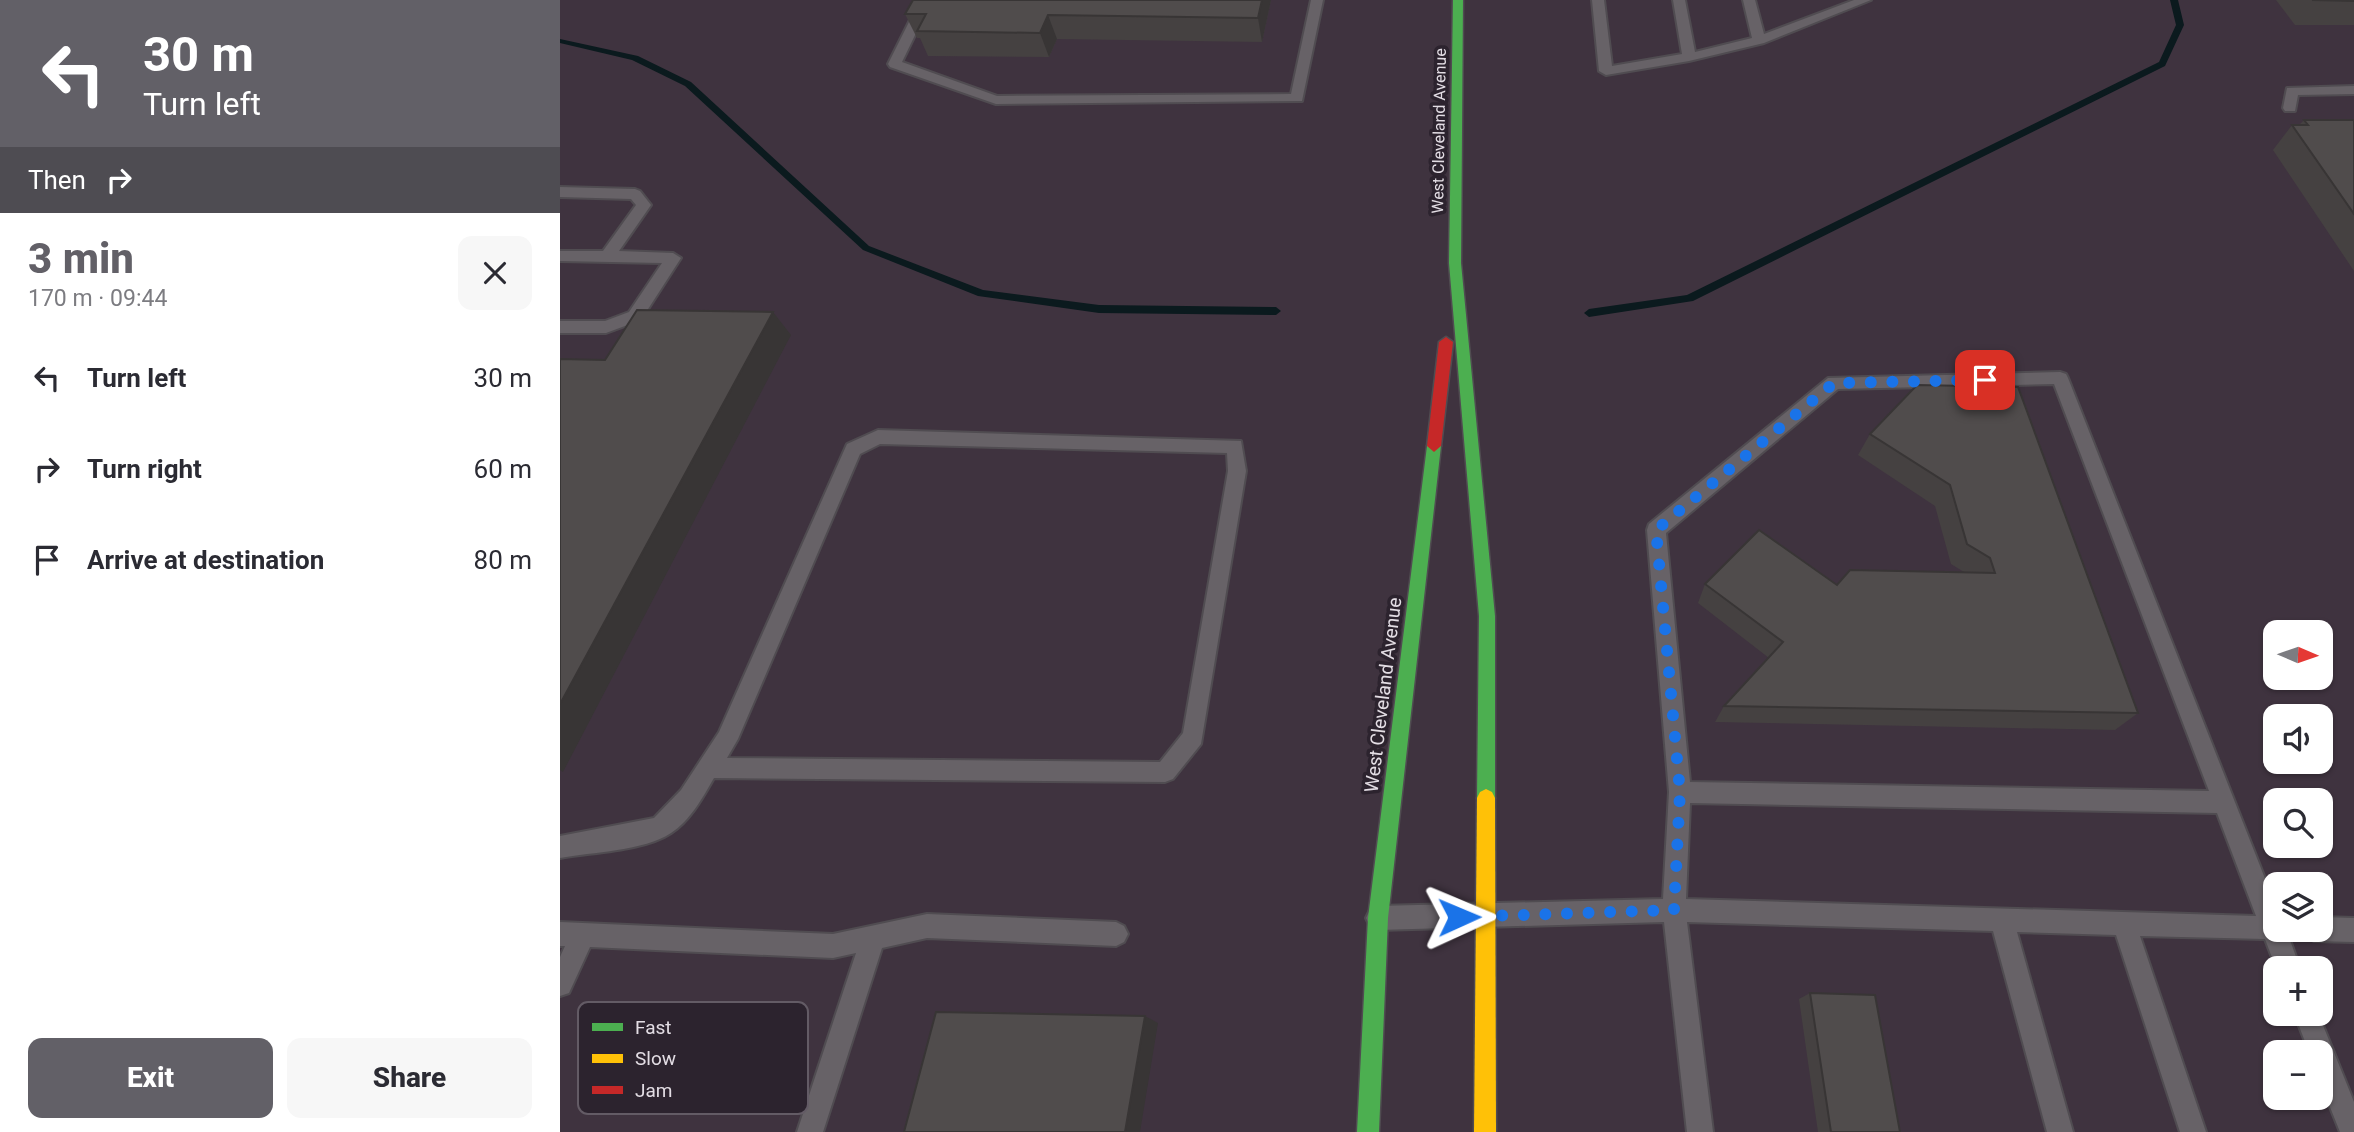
<!DOCTYPE html>
<html lang="en">
<head>
<meta charset="utf-8">
<style>
	body { margin:0; font-family:Roboto,sans-serif; background:#f7f7f7; color:#2b2b33; height:100vh; display:flex; flex-direction:column; font-size:26px; white-space:nowrap }
	* { box-sizing:border-box; margin:0 }
	p { font-size:23px; color:#7c7c81 }
	.icon { flex:none; width:38px; height:38px; fill:none; stroke:currentColor; stroke-width:2; stroke-linecap:round; stroke-linejoin:round }
	.map { position:relative; flex:1; overflow:hidden }
	.details { display:flex; flex-direction:column; background:#fff; width:560px }
	.details>* { flex:none }
	.top-card { background:#626067; color:#fff; overflow:hidden }
	.needle { width:46px; rotate:92deg }
	.buttons { position:absolute; left:1703px; top:620px; display:grid; gap:14px }
	.buttons a { display:grid; place-items:center; width:70px; height:70px; border-radius:14px; background:#fff; box-shadow:0 2px 5px #0004; font-size:35px }
	.pin { position:absolute; display:grid; place-items:center; width:60px; height:60px; color:#fff; margin:-30px; border-radius:14px; box-shadow:0 4px 10px #0006 }
	.me { position:absolute; width:77px; margin:-38px; rotate:89deg; stroke-linejoin:round; filter:drop-shadow(0 0 5px #0008) }
	.turn { display:flex; align-items:center; gap:24px; height:147px; padding:0 28px; font-size:32px }
	.turn .icon { width:91px; height:91px; stroke-width:2.5 }
	.turn b { display:block; font-size:49px; line-height:60px }
	.then { display:flex; align-items:center; height:66px; padding:0 28px; background:#0003; gap:14px; font-size:26px }
	.round { display:grid; place-items:center; flex:none; width:74px; height:74px; border-radius:14px; background:#f7f7f7 }
	.overview { display:flex; align-items:center; justify-content:space-between; height:119px; padding:0 28px }
	h1 { font-size:42px; font-weight:800; line-height:52px; color:#626067 }
	.action { display:flex; gap:14px; margin-top:auto; padding:14px 28px }
	.action a { flex:1; height:80px; border-radius:14px; background:#626067; color:#fff; font-size:28px; font-weight:800; line-height:80px; text-align:center }
	.action a+a { background:#f7f7f7; color:#2b2b33 }
	ul { padding:0; list-style:none }
	li { display:flex; align-items:center; gap:21px; height:91px; padding:0 28px }
	li div { flex:1 }
	li b { display:block; font-size:26px }
	li em { font-style:normal }
	main { display:flex; flex:1; min-height:0 }
	.map>svg:first-child { display:block }
	.industrial { fill:#3f333f; fill-rule:evenodd }
	.lines { fill:none; stroke-linecap:round; stroke-linejoin:round }
	.stream { fill:#0b1a1e; fill-rule:evenodd }
	.lane-casing { stroke:#504c51; stroke-width:4 }
	.fast-casing { stroke:#504c51; stroke-width:3 }
	.slow-casing { stroke:#504c51; stroke-width:3 }
	.jam-casing { stroke:#504c51; stroke-width:3 }
	.lane { fill:#676267; fill-rule:evenodd }
	.fast { fill:#4caf50; fill-rule:evenodd }
	.slow { fill:#ffc107; fill-rule:evenodd }
	.jam { fill:#c62828; fill-rule:evenodd }
	.wall { fill:#454141 }
	.shaded-wall { fill:#383535 }
	.building { fill:#504c4c; stroke:#383535; stroke-width:2 }
	.route { stroke:#1a73e8; stroke-width:12; stroke-dasharray:0 21.6 }
	.labels { text-anchor:middle; dominant-baseline:central; stroke-width:7; stroke-linejoin:round; paint-order:stroke }
	.far-street-label { font-size:16px; fill:#e3dde4; stroke:#2c232e }
	.street-label { font-size:19px; fill:#e3dde4; stroke:#2c232e }
	.key { fill:#2c232e; stroke:#635b65; stroke-width:2 }
	.key-label { font-size:19px; fill:#e3dde4 }
</style>
</head>
<body>
<main>
<section class="details">
<div class="top-card">
<div class="turn"><svg class="icon" aria-label="left" viewBox="0 0 24 24"><path d="M17 20v-9H6M10 6l-5 5 5 5"/></svg><div><b>30 m</b>Turn left</div></div>
<div class="then">Then<svg class="icon" aria-label="right" viewBox="0 0 24 24"><path d="M7 20v-9h11M14 6l5 5-5 5"/></svg></div>
</div>
<div class="overview"><div><h1>3 min</h1><p>170 m · 09:44</p></div><a class="round"><svg class="icon" aria-label="close" viewBox="0 0 24 24"><path d="M6 6l12 12M18 6L6 18"/></svg></a></div>
<ul>
<li><svg class="icon" aria-label="left" viewBox="0 0 24 24"><path d="M17 20v-9H6M10 6l-5 5 5 5"/></svg><div><b>Turn left</b></div><em>30 m</em></li>
<li><svg class="icon" aria-label="right" viewBox="0 0 24 24"><path d="M7 20v-9h11M14 6l5 5-5 5"/></svg><div><b>Turn right</b></div><em>60 m</em></li>
<li><svg class="icon" aria-label="arrive" viewBox="0 0 24 24"><path d="M6 21V4h12l-3 4 3 4H6"/></svg><div><b>Arrive at destination</b></div><em>80 m</em></li>
</ul>
<div class="action"><a>Exit</a><a>Share</a></div>
</section>
<div class="map">
<svg width="1794" height="1132" viewBox="0 0 1794 1132">
	<rect width="100%" height="100%" fill="#353035"/>
	<path class="industrial" d="M 0,0 L 1794,0 L 1794,1132 L 0,1132 ZM 1715,632 L 1760,632 L 1760,677 L 1715,677 ZM 1715,716 L 1760,716 L 1760,761 L 1715,761 ZM 1715,800 L 1760,800 L 1760,845 L 1715,845 ZM 1715,884 L 1760,884 L 1760,929 L 1715,929 ZM 1715,968 L 1760,968 L 1760,1013 L 1715,1013 ZM 1715,1052 L 1760,1052 L 1760,1097 L 1715,1097 Z"/>
	<g class="lines">
		<g class="stream">
			<path d="M 1610,0 L 1618,0 L 1624,25 L 1605,66 L 1133,301 L 1029,317 L 1024,313 L 1029,309 L 1127,295 L 1599,62 L 1616,25 Z"/>
			<path d="M 0,39 L 78,56 L 131,82 L 309,246 L 423,290 L 539,305 L 716,307 L 721,311 L 716,315 L 539,313 L 418,296 L 303,250 L 125,86 L 72,60 L 0,43 Z"/>
		</g>
		<g class="lane-casing">
			<g id="lane">
				<path d="M 360,0 L 372,0 L 342,62 L 437,96 L 731,94 L 751,0 L 763,0 L 742,101 L 436,104 L 330,67 L 328,64 Z"/>
				<path d="M 1032,0 L 1044,0 L 1052,66 L 1122,54 L 1113,0 L 1125,0 L 1135,52 L 1192,38 L 1183,0 L 1195,0 L 1204,34 L 1294,0 L 1311,0 L 1204,43 L 1129,61 L 1046,75 L 1039,71 Z"/>
				<path d="M 1794,86 L 1794,94 L 1738,95 L 1735,111 L 1725,111 L 1723,108 L 1727,88 Z"/>
				<path d="M 0,187 L 75,189 L 80,191 L 91,205 L 59,251 L 113,253 L 121,258 L 81,320 L 46,333 L 0,333 L 0,321 L 45,321 L 69,312 L 102,263 L 0,261 L 0,251 L 43,251 L 76,205 L 71,199 L 0,197 Z"/>
				<path d="M 1500,372 L 1506,374 L 1508,378 L 1715,904 L 1715,929 L 1726,929 L 1740,968 L 1716,968 L 1705,939 L 1580,936 L 1646,1132 L 1620,1132 L 1556,935 L 1457,932 L 1513,1132 L 1487,1132 L 1433,931 L 1127,922 L 1153,1132 L 1127,1132 L 1104,922 L 818,930 L 810,926 L 806,918 L 810,910 L 818,906 L 1103,899 L 1109,792 L 1087,530 L 1089,524 L 1268,378 ZM 1494,384 L 1649,791 L 1130,782 L 1106,533 L 1278,389 ZM 1130,803 L 1657,813 L 1696,916 L 1126,899 Z"/>
				<path d="M 318,430 L 681,441 L 686,471 L 641,744 L 613,779 L 605,782 L 154,778 C 143,797 130,821 111,833 C 84,851 32,852 0,858 L 0,836 L 94,818 L 121,790 L 159,732 L 287,444 ZM 320,444 L 667,453 L 668,471 L 623,733 L 600,762 L 167,758 L 178,739 L 300,454 Z"/>
				<path d="M 367,914 L 556,922 L 564,926 L 568,934 L 564,942 L 556,946 L 367,938 L 322,948 L 263,1132 L 237,1132 L 296,953 L 273,958 L 30,947 L 9,993 L 0,996 L 0,957 L 5,946 L 0,946 L 0,922 L 273,934 Z"/>
				<path d="M 1760,917 L 1794,918 L 1794,942 L 1754,941 L 1746,937 L 1742,929 L 1760,929 Z"/>
				<path d="M 1734,1013 L 1758,1013 L 1794,1102 L 1794,1132 L 1780,1132 L 1760,1082 L 1760,1052 L 1749,1052 Z"/>
			</g>
		</g>
		<g class="fast-casing">
			<g id="fast">
				<path d="M 893,0 L 903,0 L 901,263 L 935,616 L 935,798 L 932,804 L 926,807 L 920,804 L 917,798 L 919,616 L 889,263 Z"/>
				<path d="M 874,440 L 881,446 L 828,918 L 819,1132 L 797,1132 L 808,918 L 867,446 Z"/>
			</g>
		</g>
		<g class="slow-casing">
			<path id="slow" d="M 926,789 L 932,792 L 935,798 L 936,1132 L 914,1132 L 917,798 L 920,792 Z"/>
		</g>
		<g class="jam-casing">
			<path id="jam" d="M 886,337 L 893,342 L 881,446 L 874,452 L 867,446 L 879,342 Z"/>
		</g>
		<use href="#lane" class="lane"/>
		<use href="#fast" class="fast"/>
		<use href="#slow" class="slow"/>
		<use href="#jam" class="jam"/>
	</g>
	<g class="wall">
		<path d="M 353,0 L 711,0 L 702,42 L 497,39 L 489,57 L 368,56 L 360,38 L 357,38 L 345,14 Z"/>
		<path d="M 1716,0 L 1794,0 L 1794,25 L 1735,25 Z"/>
		<path d="M 1744,120 L 1794,120 L 1794,271 L 1713,150 L 1732,125 L 1739,125 Z"/>
		<path d="M 1357,385 L 1578,713 L 1555,730 L 1155,722 L 1164,706 L 1209,658 L 1138,603 L 1145,584 L 1277,585 L 1404,572 L 1391,564 L 1375,506 L 1298,455 L 1310,434 Z"/>
		<path d="M 1250,993 L 1340,1132 L 1258,1132 L 1239,999 Z"/>
	</g>
	<g class="shaded-wall">
		<path d="M 702,0 L 711,0 L 702,42 L 698,18 Z"/>
		<path d="M 488,15 L 497,39 L 489,57 L 480,33 Z"/>
		<path d="M 213,312 L 231,335 L 3,772 L 0,770 L 0,704 Z"/>
		<path d="M 585,1016 L 598,1023 L 580,1132 L 565,1132 Z"/>
	</g>
	<g class="building">
		<path d="M 353,0 L 702,0 L 698,18 L 488,15 L 480,33 L 357,31 L 366,14 L 345,14 Z"/>
		<path d="M 1752,0 L 1794,0 L 1794,1 Z"/>
		<path d="M 1744,120 L 1794,120 L 1794,214 L 1732,125 L 1748,125 Z"/>
		<path d="M 77,310 L 213,312 L 0,704 L 0,359 L 45,360 Z"/>
		<path d="M 1357,385 L 1458,387 L 1578,713 L 1164,706 L 1223,642 L 1145,584 L 1199,530 L 1277,585 L 1290,570 L 1435,573 L 1430,558 L 1407,544 L 1390,485 L 1310,434 Z"/>
		<path d="M 1250,993 L 1315,995 L 1340,1132 L 1271,1132 Z"/>
		<path d="M 376,1012 L 585,1016 L 565,1132 L 344,1132 Z"/>
	</g>
	<g class="lines">
		<path class="route" d="M 899,917 L 1114,910 L 1120,792 L 1096,530 L 1274,383 L 1425,380"/>
	</g>
	<g class="labels">
		<g class="far-street-label">
			<text transform="translate(879 131) rotate(-89)">West Cleveland Avenue</text>
		</g>
		<g class="street-label">
			<text transform="translate(823 695) rotate(-83)">West Cleveland Avenue</text>
		</g>
	</g>
	<rect x="18" y="1002" width="230" height="112" rx="10" class="key"/>
	<rect x="32" y="1023" width="31" height="8" fill="#4caf50"/>
	<rect x="32" y="1054" width="31" height="9" fill="#ffc107"/>
	<rect x="32" y="1086" width="31" height="8" fill="#c62828"/>
	<g class="key-label">
		<text x="75" y="1034">Fast</text>
		<text x="75" y="1065">Slow</text>
		<text x="75" y="1097">Jam</text>
	</g>
</svg>
<div class="buttons">
<a><svg class="needle" viewBox="-14 -14 28 28"><path d="M0-13l5 13h-10z" fill="#e53935"/><path d="M0 13l5-13h-10z" fill="#7c7c81"/></svg></a>
<a><svg class="icon" aria-label="sound" viewBox="0 0 24 24"><path d="M4 9h4l5-4v14l-5-4H4zM17 9q2 3 0 6"/></svg></a>
<a><svg class="icon" aria-label="search" viewBox="0 0 24 24"><circle cx="10" cy="10" r="6"/><path d="M15 15l6 6"/></svg></a>
<a><svg class="icon" aria-label="layers" viewBox="0 0 24 24"><path d="M12 4l9 5-9 5-9-5zM3 14l9 5 9-5"/></svg></a>
<a>+</a>
<a>−</a>
</div>
<div class="pin" style="left:1425px;top:380px;background:#d93025"><svg class="icon" aria-label="arrive" viewBox="0 0 24 24"><path d="M6 21V4h12l-3 4 3 4H6"/></svg></div>
<svg class="me" style="left:899px;top:917px" viewBox="-20 -20 40 40"><path d="M0-17L14 15 0 8-14 15z" fill="#1a73e8" stroke="#fff" stroke-width="4"/></svg>
</div>
</main>
</body>
</html>
